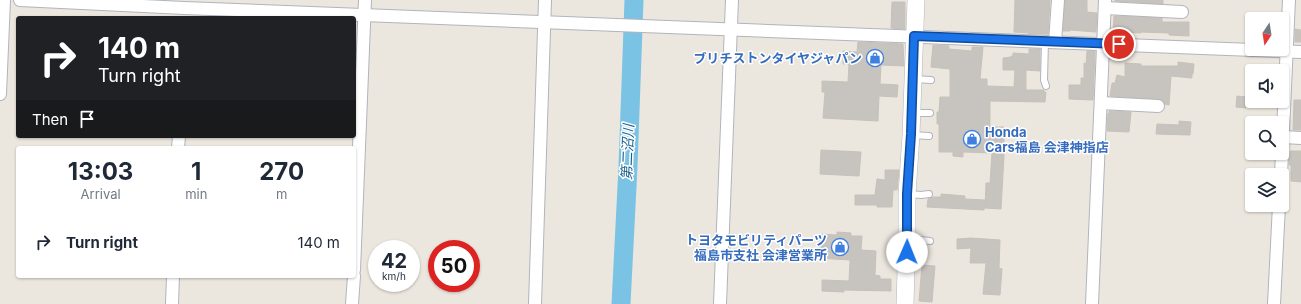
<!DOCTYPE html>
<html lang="en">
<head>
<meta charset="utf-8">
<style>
	body { margin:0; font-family:Inter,"Noto Sans JP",sans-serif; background:#f6f6f7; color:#1f2937; height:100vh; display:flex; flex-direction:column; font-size:15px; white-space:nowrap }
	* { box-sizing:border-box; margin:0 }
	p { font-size:13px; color:#747a83 }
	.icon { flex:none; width:22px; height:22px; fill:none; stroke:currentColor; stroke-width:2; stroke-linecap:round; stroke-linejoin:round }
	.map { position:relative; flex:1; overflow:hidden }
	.sheet { position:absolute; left:16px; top:146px; width:340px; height:132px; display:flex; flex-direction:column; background:#fff; border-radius:4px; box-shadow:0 1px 3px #0004 }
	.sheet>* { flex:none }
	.banner { position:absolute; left:16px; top:16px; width:340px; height:122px; border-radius:4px; box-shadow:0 1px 3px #0004; background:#202124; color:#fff; overflow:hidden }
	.needle { width:26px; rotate:192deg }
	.tools { position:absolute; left:1245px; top:12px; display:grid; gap:8px }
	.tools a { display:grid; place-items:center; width:44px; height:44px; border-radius:4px; background:#fff; box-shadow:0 1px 3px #0004; font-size:20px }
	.speed { position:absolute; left:368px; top:240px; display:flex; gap:8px; font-size:20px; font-weight:700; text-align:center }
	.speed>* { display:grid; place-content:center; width:52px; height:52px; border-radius:50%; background:#fff; box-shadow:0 1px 3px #0004; line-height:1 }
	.speed small { font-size:10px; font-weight:400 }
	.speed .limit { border:6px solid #d22; background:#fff; color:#111 }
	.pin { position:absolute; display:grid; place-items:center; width:34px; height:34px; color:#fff; margin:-17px; border:2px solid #fff; border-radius:50%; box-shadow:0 1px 4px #0007 }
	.me { position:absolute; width:44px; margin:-22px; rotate:1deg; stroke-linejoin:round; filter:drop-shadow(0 0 3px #0008) }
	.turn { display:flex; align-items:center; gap:14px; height:84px; padding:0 16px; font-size:18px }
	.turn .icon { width:52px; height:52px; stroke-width:2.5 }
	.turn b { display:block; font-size:28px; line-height:34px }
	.then { display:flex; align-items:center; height:38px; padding:0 16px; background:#0003; gap:8px; font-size:15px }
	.eta { display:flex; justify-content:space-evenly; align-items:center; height:68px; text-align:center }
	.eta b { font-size:24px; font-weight:700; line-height:28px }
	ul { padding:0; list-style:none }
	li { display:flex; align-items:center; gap:12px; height:56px; padding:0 16px }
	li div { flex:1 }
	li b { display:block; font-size:15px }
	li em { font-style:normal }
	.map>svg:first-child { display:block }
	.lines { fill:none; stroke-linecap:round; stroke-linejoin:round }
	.river { stroke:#7ac3e5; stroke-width:19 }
	.building { fill:#c7c3be; stroke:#c7c2b8 }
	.service-casing { stroke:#b2b4bd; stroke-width:8 }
	.minor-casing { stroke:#b2b4bd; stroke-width:14 }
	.secondary-casing { stroke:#b2b4bd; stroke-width:18 }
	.service { stroke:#fff; stroke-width:6 }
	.minor { stroke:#fff; stroke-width:12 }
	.secondary { stroke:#fff; stroke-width:17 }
	.route-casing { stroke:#114b97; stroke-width:10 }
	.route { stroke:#1a73e8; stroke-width:7 }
	.labels { text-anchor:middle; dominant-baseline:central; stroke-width:3; stroke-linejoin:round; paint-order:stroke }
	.shop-label { font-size:13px; font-weight:bold; fill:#366cbe; stroke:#fff; text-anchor:end }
	.water-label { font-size:14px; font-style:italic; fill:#196191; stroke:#fff }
</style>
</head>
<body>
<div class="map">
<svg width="1301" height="304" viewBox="0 0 1301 304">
	<rect width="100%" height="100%" fill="#ece7de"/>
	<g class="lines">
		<path class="river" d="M 621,304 L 628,167 L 634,0"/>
	</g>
	<g class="building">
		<path d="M 1015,0 L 1050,0 L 1048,34 L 1029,34 L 1029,33 L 1014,32 Z"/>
		<path d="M 1065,0 L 1087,0 L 1087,12 L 1097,13 L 1096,32 L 1070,30 L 1070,31 L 1063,31 Z"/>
		<path d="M 1115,0 L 1163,0 L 1163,4 L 1115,1 Z"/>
		<path d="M 892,2 L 905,2 L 905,29 L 891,28 Z"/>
		<path d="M 1114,16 L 1162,18 L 1162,22 L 1189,22 L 1189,36 L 1169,35 L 1169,33 L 1141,32 L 1141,33 L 1123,32 L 1123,35 L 1113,34 Z"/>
		<path d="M 1295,29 L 1301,30 L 1301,42 L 1295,42 Z"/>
		<path d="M 858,42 L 903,44 L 904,66 L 881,65 L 880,84 L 898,85 L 897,97 L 879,96 L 878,121 L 823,118 L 825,92 L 822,92 L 822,81 L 848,82 L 849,64 L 843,64 L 843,51 L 857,52 Z"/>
		<path d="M 933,45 L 949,46 L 949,49 L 972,51 L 972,47 L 983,47 L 980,79 L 987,79 L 987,86 L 1014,87 L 1015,70 L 1003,70 L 1003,58 L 1011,57 L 1011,56 L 1013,56 L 1013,53 L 1029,54 L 1029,49 L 1040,49 L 1040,71 L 1026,70 L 1026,90 L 1044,90 L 1044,92 L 1046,92 L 1045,102 L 990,101 L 990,127 L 1004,127 L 1004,156 L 1001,209 L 985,208 L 986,183 L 990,183 L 992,153 L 963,152 L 963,157 L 953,156 L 953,152 L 939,152 L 939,124 L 937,124 L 937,112 L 939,112 L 940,97 L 950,97 L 950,69 L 931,67 Z"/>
		<path d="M 1087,51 L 1095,51 L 1093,100 L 1069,99 L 1069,85 L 1081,85 L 1081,78 L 1084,78 L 1084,63 L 1086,64 Z"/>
		<path d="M 1178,62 L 1194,64 L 1193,74 L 1192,74 L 1192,78 L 1171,76 L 1169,105 L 1165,104 L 1162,100 L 1158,99 L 1110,96 L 1112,83 L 1115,83 L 1117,75 L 1125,77 L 1125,63 L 1141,64 L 1141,66 L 1178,66 Z"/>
		<path d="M 1237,96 L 1247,97 L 1246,108 L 1236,107 Z"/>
		<path d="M 1294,100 L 1301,100 L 1301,130 L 1293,130 Z"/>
		<path d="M 1109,111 L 1131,112 L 1129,132 L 1107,131 L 1108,113 L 1109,114 Z"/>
		<path d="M 1179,121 L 1191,122 L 1190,135 L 1156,134 L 1157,124 L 1179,125 Z"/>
		<path d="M 821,150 L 861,152 L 859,176 L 820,174 Z"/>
		<path d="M 1290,151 L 1301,151 L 1301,182 L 1291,181 L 1291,165 L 1289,165 Z"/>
		<path d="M 885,170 L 899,170 L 897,190 L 893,190 L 892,207 L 877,207 L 877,205 L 855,205 L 855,195 L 875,195 L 877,179 L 885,180 Z"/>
		<path d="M 941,194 L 965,196 L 965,199 L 985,200 L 984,210 L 927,207 L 928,199 L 933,197 L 941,197 Z"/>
		<path d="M 837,232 L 851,233 L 851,236 L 862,236 L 861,250 L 876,251 L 875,275 L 880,276 L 880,279 L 891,279 L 891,291 L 844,290 L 844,292 L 822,291 L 822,280 L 849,281 L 850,260 L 817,258 L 819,234 L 837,235 Z"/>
		<path d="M 971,238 L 1000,240 L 999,268 L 1002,269 L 1000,295 L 983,294 L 986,263 L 970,263 L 971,248 L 957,249 L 957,239 Z"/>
		<path d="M 922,265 L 935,266 L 932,302 L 919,301 Z"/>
	</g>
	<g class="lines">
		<g class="service-casing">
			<g id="service">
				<path d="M 1045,41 L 1044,80 L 1046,86"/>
				<path d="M 914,79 L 931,80"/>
				<path d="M 913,113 L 930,113"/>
				<path d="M 912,135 L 929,136"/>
				<path d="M 909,194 L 921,195 L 929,194"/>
				<path d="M 909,239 L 930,241"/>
			</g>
		</g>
		<g class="minor-casing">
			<g id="minor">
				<path d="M 20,0 L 184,8 L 1301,52"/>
				<path d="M 1105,8 L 1182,12"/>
				<path d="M 1055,42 L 1058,0"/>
				<path d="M 0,94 L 4,0"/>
				<path d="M 1101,103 L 1158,106"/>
				<path d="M 1283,137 L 1301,138"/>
				<path d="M 178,148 L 179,136"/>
				<path d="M 1281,175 L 1289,0"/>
				<path d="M 354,270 L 365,0"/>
				<path d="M 172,304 L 173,276"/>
				<path d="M 352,304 L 354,276"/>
				<path d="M 535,304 L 545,0"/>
				<path d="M 720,304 L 732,0"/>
				<path d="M 1092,304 L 1105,0"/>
				<path d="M 1274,304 L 1279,205"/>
			</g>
		</g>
		<g class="secondary-casing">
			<path id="secondary" d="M 905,304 L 907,238 L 907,194 L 911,135 L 916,0"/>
		</g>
		<use href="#service" class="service"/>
		<use href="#minor" class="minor"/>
		<use href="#secondary" class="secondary"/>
	</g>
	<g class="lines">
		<g class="route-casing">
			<path id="route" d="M 907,252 L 907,194 L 911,134 L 914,36 L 1119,44"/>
		</g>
		<use href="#route" class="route"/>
	</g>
	<defs>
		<g id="shop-ring" transform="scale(0.9)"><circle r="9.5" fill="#fff" stroke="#3f7fe0" stroke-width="1.5"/><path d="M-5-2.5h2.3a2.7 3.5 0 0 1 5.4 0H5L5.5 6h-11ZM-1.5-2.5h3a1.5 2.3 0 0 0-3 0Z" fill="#3f7fe0"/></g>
	</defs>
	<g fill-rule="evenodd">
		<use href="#shop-ring" x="875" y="58"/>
		<use href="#shop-ring" x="972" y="139"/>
		<use href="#shop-ring" x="840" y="247"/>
	</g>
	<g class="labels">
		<g class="shop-label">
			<text x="862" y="58">ブリチストンタイヤジャパン</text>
			<text x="985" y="132" text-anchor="start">Honda<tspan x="985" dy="15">Cars福島 会津神指店</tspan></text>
			<text x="827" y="240">トヨタモビリティパーツ<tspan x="827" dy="15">福島市支社 会津営業所</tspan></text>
		</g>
		<g class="water-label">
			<text transform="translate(627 152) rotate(-88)">第二沼川</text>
		</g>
	</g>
</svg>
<div class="tools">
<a><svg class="needle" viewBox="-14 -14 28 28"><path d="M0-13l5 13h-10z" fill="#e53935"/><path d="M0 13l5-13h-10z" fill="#747a83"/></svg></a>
<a><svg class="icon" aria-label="sound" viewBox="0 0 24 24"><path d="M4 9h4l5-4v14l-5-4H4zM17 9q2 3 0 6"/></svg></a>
<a><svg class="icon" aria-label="search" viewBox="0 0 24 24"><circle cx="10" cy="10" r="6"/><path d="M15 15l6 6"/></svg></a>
<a><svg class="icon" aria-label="layers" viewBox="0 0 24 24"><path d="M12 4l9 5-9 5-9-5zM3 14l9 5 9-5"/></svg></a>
</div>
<div class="speed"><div>42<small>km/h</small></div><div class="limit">50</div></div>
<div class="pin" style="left:1119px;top:44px;background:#d93025"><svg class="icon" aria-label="arrive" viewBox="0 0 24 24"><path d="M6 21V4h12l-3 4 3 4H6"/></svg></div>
<svg class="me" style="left:907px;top:252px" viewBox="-20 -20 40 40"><circle r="19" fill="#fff"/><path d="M0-13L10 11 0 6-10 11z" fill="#1a73e8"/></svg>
<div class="banner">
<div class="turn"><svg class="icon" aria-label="right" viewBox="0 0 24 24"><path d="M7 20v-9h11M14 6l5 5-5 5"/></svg><div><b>140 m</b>Turn right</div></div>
<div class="then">Then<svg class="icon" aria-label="arrive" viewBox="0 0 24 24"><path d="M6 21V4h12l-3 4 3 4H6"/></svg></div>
</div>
<section class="sheet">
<div class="eta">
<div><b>13:03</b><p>Arrival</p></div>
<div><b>1</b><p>min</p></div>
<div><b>270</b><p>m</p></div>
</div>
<ul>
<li><svg class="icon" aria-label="right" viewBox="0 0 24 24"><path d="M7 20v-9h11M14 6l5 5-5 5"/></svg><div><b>Turn right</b></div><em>140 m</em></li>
</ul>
</section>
</div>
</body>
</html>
